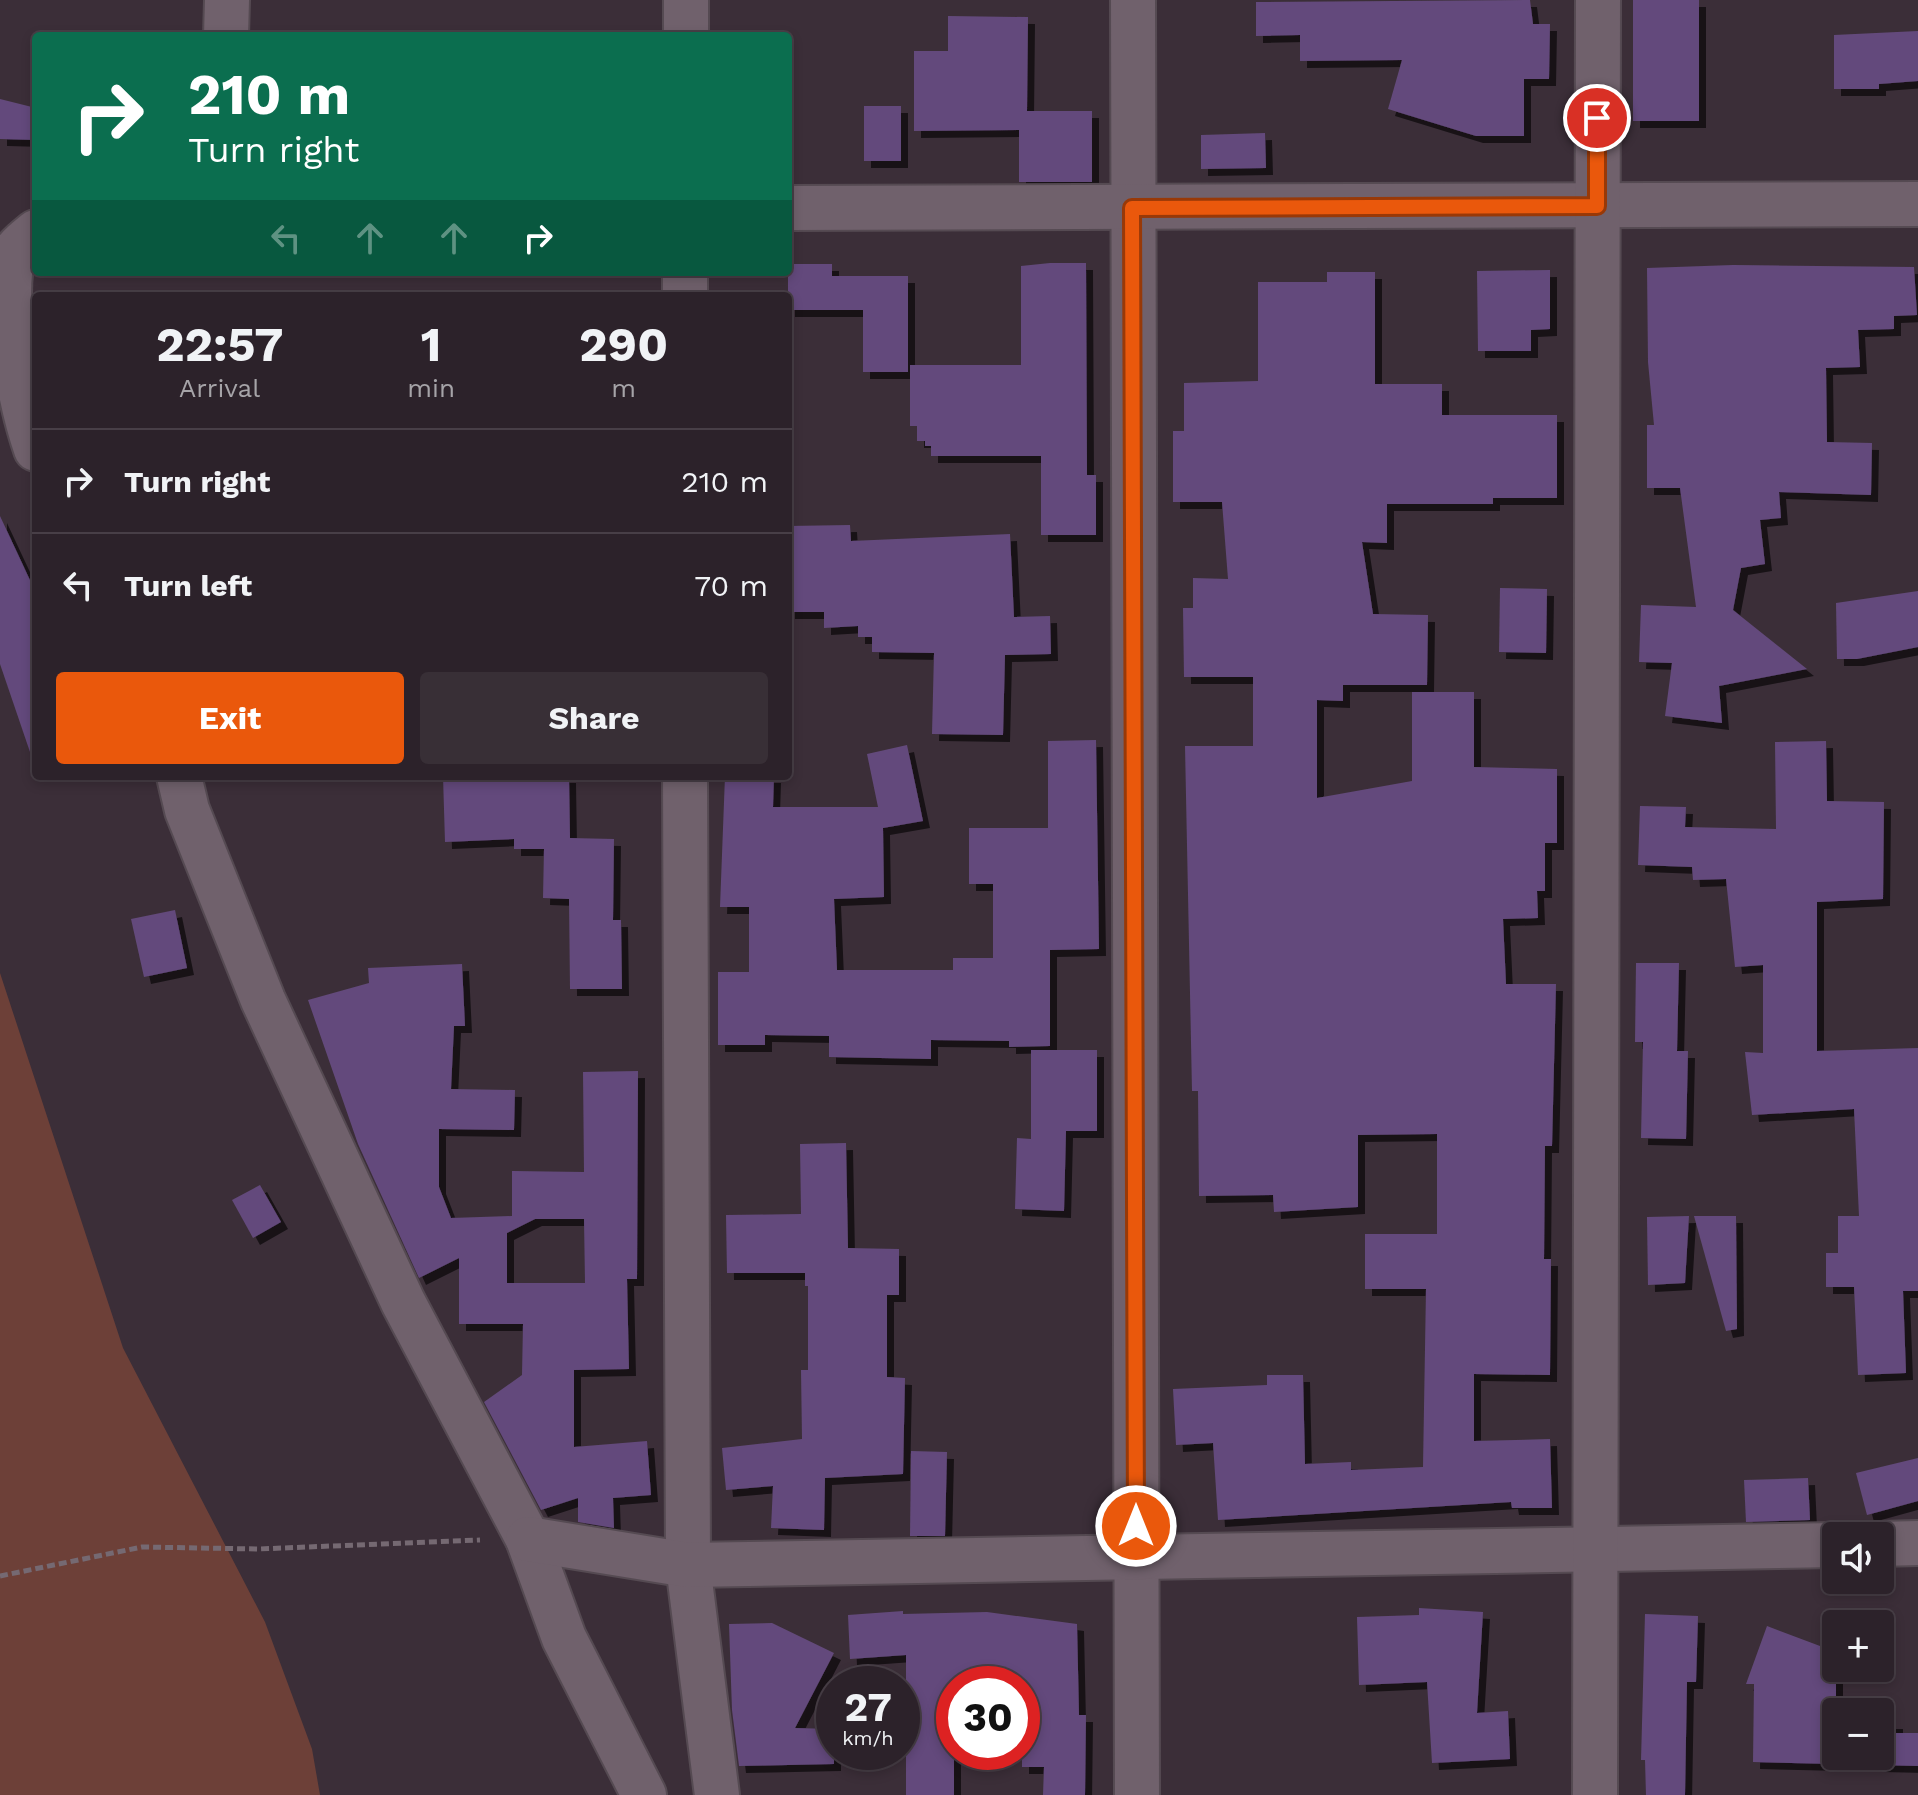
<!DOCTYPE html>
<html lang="en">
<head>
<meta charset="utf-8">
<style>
	body { margin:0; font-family:"Work Sans",sans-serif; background:#382f36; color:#f1f3f6; height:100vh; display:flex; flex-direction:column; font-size:30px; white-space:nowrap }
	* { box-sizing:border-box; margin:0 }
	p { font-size:26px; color:#a6a4a8 }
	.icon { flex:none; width:44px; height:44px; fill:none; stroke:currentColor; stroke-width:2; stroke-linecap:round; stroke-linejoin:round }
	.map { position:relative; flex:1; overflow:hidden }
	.panel { position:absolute; left:32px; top:292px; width:760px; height:488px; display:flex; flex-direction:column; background:#2c222a; border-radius:8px; box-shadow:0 4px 12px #0003,0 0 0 2px #483f47 }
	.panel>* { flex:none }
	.banner { position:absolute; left:32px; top:32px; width:760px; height:244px; border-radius:8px; box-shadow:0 4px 12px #0003,0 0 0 2px #483f47; background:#0b6e4f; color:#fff; overflow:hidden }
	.tools { position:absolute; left:1822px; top:1522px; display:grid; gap:16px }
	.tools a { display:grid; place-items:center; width:72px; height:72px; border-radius:8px; background:#2c222a; box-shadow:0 4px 12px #0003,0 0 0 2px #483f47; font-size:40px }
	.speed { position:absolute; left:816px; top:1666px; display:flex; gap:16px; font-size:40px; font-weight:700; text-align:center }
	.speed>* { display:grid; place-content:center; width:104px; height:104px; border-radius:50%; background:#2c222a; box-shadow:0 4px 12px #0003,0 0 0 2px #483f47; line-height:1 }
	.speed small { font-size:20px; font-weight:400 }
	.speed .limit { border:12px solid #d22; background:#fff; color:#111 }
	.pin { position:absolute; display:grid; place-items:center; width:68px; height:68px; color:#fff; margin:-34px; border:4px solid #fff; border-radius:50%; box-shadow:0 2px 8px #0007 }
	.me { position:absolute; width:88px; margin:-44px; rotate:0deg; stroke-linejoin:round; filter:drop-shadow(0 0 6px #0008) }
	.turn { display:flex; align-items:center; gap:28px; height:168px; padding:0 24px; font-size:36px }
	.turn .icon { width:104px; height:104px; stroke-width:2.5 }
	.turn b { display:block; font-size:56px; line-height:68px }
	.lanes { display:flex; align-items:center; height:76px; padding:0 24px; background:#0003; justify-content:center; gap:40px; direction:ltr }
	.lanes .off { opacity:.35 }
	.eta { display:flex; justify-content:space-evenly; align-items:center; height:136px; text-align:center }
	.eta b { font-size:48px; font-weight:700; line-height:56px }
	.primary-button { display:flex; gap:16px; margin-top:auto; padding:16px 24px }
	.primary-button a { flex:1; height:92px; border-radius:8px; background:#ea580c; color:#fff; font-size:32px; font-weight:700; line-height:92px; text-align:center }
	.primary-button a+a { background:#382f36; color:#f1f3f6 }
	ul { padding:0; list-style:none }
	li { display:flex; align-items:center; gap:24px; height:104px; padding:0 24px; border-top:2px solid #483f47 }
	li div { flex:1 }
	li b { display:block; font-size:30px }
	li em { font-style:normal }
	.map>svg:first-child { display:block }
	.green { fill:#6d4038 }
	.building { fill:#634a7b; fill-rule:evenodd; filter:url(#shadow) }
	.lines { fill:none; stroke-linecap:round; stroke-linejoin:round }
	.minor-casing { stroke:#554a52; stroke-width:48 }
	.path { stroke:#756972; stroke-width:5; stroke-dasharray:8 4; stroke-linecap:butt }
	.minor { stroke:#70616c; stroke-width:44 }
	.route-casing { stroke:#983908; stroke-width:20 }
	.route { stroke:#ea580c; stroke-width:14 }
</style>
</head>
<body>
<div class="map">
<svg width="1918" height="1795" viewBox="0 0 1918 1795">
	<defs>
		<filter id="shadow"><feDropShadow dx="7" dy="7" stdDeviation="0" flood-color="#0009"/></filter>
	</defs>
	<rect width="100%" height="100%" fill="#3b2e38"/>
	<path class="green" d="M 0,973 L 123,1348 L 265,1622 L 312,1749 L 320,1795 L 0,1795 Z"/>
	<g class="building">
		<path d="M 1530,0 L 1533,24 L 1550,24 L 1549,79 L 1524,79 L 1524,136 L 1476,136 L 1388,109 L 1402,60 L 1300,61 L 1300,35 L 1256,36 L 1256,2 Z"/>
		<rect x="1633" y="0" width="66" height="121"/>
		<path d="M 948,16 L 1028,17 L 1027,111 L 1092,111 L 1092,182 L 1019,182 L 1019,130 L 914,131 L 914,51 L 948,51 Z"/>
		<path d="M 1918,31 L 1918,81 L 1879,84 L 1879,89 L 1834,89 L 1834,35 Z"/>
		<path d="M 0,99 L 36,108 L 36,140 L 0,139 Z"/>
		<rect x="864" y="106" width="37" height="55"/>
		<path d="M 1265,133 L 1266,168 L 1201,169 L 1201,135 Z"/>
		<path d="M 1050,263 L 1086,263 L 1087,475 L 1096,475 L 1096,535 L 1041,535 L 1041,456 L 931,456 L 931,446 L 925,446 L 925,441 L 917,441 L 917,426 L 910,426 L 910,365 L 1021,365 L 1021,266 Z"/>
		<path d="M 788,264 L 832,264 L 832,276 L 908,276 L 908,372 L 863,372 L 863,310 L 788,310 Z"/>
		<path d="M 1733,265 L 1914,267 L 1917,315 L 1894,316 L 1894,329 L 1858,330 L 1860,367 L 1826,368 L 1827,442 L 1872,443 L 1871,495 L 1779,492 L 1781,518 L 1760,520 L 1765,564 L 1741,568 L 1733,610 L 1807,669 L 1719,686 L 1722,723 L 1665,716 L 1672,663 L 1639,662 L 1641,605 L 1696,607 L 1680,488 L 1647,488 L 1647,425 L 1654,425 L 1648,362 L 1647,268 Z"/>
		<path d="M 1550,270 L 1550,329 L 1531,330 L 1531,351 L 1478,351 L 1477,271 Z"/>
		<path d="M 1327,272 L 1375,272 L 1375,384 L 1442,384 L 1442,415 L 1557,415 L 1557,498 L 1493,498 L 1493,504 L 1387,504 L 1387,543 L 1362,542 L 1373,614 L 1428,615 L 1427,685 L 1343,685 L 1343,701 L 1317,700 L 1317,798 L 1412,781 L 1412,692 L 1474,692 L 1474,767 L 1557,769 L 1557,843 L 1545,843 L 1545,891 L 1537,891 L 1538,918 L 1503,919 L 1506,984 L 1556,984 L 1552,1146 L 1545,1146 L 1544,1259 L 1551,1259 L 1550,1375 L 1474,1374 L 1474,1441 L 1550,1439 L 1552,1508 L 1512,1508 L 1511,1502 L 1218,1520 L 1213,1443 L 1176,1445 L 1173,1389 L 1267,1385 L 1267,1375 L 1303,1375 L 1305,1464 L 1351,1462 L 1351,1470 L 1423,1467 L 1426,1289 L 1365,1289 L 1365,1234 L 1437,1234 L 1437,1134 L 1358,1135 L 1358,1207 L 1274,1212 L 1273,1195 L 1199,1196 L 1198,1091 L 1192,1091 L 1185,746 L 1253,746 L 1253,677 L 1184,677 L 1183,608 L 1193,608 L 1193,578 L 1228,579 L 1222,502 L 1173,502 L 1173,431 L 1184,431 L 1184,383 L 1258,381 L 1258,282 L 1327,282 Z"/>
		<path d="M 0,516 L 36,593 L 36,751 L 30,752 L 0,664 Z"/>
		<path d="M 850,525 L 851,541 L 1010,534 L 1014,617 L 1050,616 L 1051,654 L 1005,655 L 1003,735 L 932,734 L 934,653 L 872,652 L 872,637 L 858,637 L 858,626 L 824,628 L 824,612 L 788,612 L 788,526 Z"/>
		<path d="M 1500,588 L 1547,589 L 1546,653 L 1499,652 Z"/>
		<path d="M 1918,591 L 1918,647 L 1857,659 L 1837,659 L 1836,603 Z"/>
		<path d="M 1096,740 L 1099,949 L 1050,950 L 1050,1046 L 1009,1047 L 1009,1041 L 931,1040 L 931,1059 L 829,1057 L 829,1036 L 765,1035 L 765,1045 L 718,1045 L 718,972 L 749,972 L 749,907 L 720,907 L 725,776 L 774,776 L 773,807 L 878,807 L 867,754 L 907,745 L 923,821 L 883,828 L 884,897 L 834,899 L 837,970 L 953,970 L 953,958 L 993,958 L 993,884 L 969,884 L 969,828 L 1048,828 L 1048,741 Z"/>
		<path d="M 1826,741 L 1827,801 L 1884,802 L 1883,899 L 1817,902 L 1817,1051 L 1918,1048 L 1918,1291 L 1903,1291 L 1906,1373 L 1858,1375 L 1854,1287 L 1826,1287 L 1826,1253 L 1838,1253 L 1838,1216 L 1859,1216 L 1854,1109 L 1752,1115 L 1745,1052 L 1763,1053 L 1763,965 L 1735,967 L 1726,879 L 1693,880 L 1692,867 L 1638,865 L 1640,806 L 1686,807 L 1685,827 L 1776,829 L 1775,742 Z"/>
		<path d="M 443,776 L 569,776 L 570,838 L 614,839 L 613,920 L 621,920 L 622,989 L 570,989 L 569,899 L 543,898 L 544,849 L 514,849 L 514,839 L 445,842 Z"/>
		<path d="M 175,910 L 187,968 L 144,977 L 131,919 Z"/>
		<path d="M 1636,963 L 1679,963 L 1677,1051 L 1688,1051 L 1686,1139 L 1641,1138 L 1643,1042 L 1635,1042 Z"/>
		<path d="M 462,964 L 465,1026 L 454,1026 L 451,1089 L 515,1090 L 514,1130 L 439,1129 L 439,1187 L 451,1218 L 512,1216 L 512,1171 L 584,1172 L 583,1072 L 638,1071 L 637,1279 L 627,1279 L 629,1369 L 574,1370 L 574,1447 L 647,1441 L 651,1495 L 613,1498 L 614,1528 L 578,1522 L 578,1498 L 541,1510 L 484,1402 L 522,1375 L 523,1324 L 459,1324 L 459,1258 L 419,1278 L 358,1144 L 308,1000 L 369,983 L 368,968 ZM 535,1219 L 584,1219 L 585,1283 L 507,1283 L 507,1233 Z"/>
		<path d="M 1031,1050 L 1097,1050 L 1097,1131 L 1066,1131 L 1064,1211 L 1015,1209 L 1017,1138 L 1031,1139 Z"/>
		<path d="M 846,1143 L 848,1248 L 899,1249 L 899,1295 L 887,1295 L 887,1377 L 905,1378 L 903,1474 L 825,1478 L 824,1530 L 771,1528 L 773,1486 L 726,1490 L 722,1448 L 802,1439 L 801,1370 L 808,1370 L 808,1286 L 805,1286 L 805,1273 L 727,1273 L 726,1215 L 801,1214 L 800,1144 Z"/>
		<path d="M 260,1185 L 281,1222 L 253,1238 L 232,1200 Z"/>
		<path d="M 1689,1216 L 1685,1283 L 1648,1285 L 1647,1217 Z"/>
		<path d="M 1694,1216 L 1736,1216 L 1737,1329 L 1726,1331 Z"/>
		<path d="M 911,1451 L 947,1452 L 945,1536 L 910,1536 Z"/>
		<path d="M 1918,1458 L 1918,1501 L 1867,1515 L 1856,1473 Z"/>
		<path d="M 1808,1478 L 1810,1520 L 1746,1522 L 1744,1480 Z"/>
		<path d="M 1419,1608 L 1483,1612 L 1477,1713 L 1508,1711 L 1510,1759 L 1432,1763 L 1427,1682 L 1359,1685 L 1357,1617 L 1419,1615 Z"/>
		<path d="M 903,1611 L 903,1614 L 987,1612 L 1077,1624 L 1079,1715 L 1086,1715 L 1085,1795 L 1043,1795 L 1044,1767 L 1022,1767 L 1022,1684 L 954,1684 L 954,1795 L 906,1795 L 906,1655 L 850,1659 L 848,1615 Z"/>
		<path d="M 1645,1614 L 1698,1616 L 1696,1682 L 1687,1682 L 1685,1795 L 1646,1795 L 1645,1760 L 1641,1760 Z"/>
		<path d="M 772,1623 L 834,1653 L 795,1728 L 834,1729 L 834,1764 L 739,1766 L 732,1710 L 729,1624 Z"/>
		<path d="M 1767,1626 L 1836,1652 L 1836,1756 L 1880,1756 L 1880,1722 L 1896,1722 L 1896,1733 L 1918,1733 L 1918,1766 L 1753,1762 L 1754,1684 L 1746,1684 Z"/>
	</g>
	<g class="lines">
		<g class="minor-casing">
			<g id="minor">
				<path d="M 1133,0 L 1137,1795"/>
				<path d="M 226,36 L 227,0"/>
				<path d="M 686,36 L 686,0"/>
				<path d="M 788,208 L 1918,204"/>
				<path d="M 36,232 C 29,238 19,245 14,253 C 0,297 20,403 36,449"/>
				<path d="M 685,272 L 685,296"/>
				<path d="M 179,776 L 187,810 L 263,1000 L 403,1302 L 528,1539 L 564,1638 L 644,1795"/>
				<path d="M 685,776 L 688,1565 L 717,1795"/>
				<path d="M 528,1539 L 688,1565 L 1836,1545"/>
				<path d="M 1880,1544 L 1918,1543"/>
				<path d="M 1595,1795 L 1598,0"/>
			</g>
		</g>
		<path class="path" d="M 0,1576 L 142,1547 L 258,1549 L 480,1540"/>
		<use href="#minor" class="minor"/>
	</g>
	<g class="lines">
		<g class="route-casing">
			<path id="route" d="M 1136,1526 L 1132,208 L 1597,206 L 1597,118"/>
		</g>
		<use href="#route" class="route"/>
	</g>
</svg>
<div class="tools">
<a><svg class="icon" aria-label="sound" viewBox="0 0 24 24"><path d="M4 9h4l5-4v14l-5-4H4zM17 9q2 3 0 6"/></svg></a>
<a>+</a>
<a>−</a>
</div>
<div class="speed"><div>27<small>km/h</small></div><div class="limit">30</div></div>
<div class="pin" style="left:1597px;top:118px;background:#d93025"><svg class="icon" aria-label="arrive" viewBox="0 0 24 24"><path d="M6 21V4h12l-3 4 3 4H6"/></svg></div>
<svg class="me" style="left:1136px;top:1526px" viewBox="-20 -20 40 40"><circle r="17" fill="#ea580c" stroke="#fff" stroke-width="3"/><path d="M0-11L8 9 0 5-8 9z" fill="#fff"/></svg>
<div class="banner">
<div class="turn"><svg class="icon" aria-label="right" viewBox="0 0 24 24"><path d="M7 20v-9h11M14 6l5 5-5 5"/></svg><div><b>210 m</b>Turn right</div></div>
<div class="lanes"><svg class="icon off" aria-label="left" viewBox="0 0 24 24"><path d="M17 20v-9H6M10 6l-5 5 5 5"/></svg><svg class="icon off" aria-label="ahead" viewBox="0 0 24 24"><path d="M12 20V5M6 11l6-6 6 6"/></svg><svg class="icon off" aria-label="ahead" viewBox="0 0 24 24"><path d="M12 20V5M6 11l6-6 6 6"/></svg><svg class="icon" aria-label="right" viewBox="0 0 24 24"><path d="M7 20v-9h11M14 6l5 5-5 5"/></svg></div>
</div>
<section class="panel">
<div class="eta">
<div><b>22:57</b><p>Arrival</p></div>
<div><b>1</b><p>min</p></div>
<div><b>290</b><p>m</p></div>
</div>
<ul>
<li><svg class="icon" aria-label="right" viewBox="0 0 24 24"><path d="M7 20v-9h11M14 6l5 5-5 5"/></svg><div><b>Turn right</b></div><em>210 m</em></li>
<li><svg class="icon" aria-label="left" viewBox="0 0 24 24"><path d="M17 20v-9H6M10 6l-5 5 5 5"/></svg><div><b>Turn left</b></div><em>70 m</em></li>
</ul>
<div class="primary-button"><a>Exit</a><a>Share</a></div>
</section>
</div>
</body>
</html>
